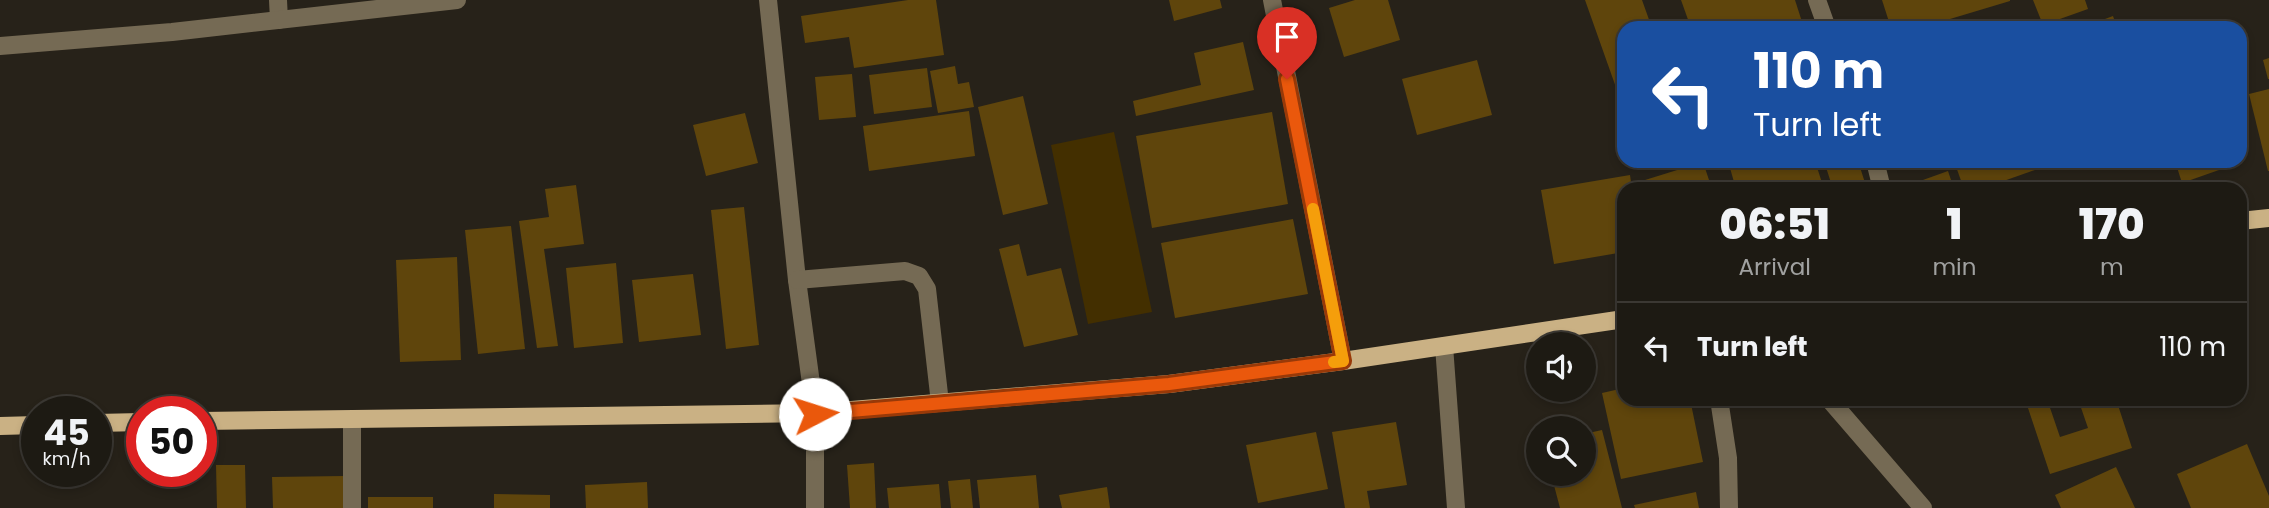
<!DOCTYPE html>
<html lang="en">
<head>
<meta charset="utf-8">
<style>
	body { margin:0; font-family:Poppins,sans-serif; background:#2a2721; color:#f1f3f6; height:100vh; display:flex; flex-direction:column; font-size:26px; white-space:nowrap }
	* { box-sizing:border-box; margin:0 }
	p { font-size:23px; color:#a0a1a0 }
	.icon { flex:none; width:38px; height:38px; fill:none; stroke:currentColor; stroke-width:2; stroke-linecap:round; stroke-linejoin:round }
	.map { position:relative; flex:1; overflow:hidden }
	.side { position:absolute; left:1617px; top:182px; width:630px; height:224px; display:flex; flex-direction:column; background:#1d1a13; border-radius:21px; box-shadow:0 4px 10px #0003,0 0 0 2px #3b3833 }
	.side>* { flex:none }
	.top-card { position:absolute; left:1617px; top:21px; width:630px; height:147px; border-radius:21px; box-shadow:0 4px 10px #0003,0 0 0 2px #3b3833; background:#1a4fa0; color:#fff; overflow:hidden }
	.controls { position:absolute; left:1526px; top:332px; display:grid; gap:14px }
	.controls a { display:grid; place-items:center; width:70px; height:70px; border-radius:50%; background:#1d1a13; box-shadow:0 4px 10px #0003,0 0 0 2px #3b3833; font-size:35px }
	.speed { position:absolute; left:21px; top:396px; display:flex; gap:14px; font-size:35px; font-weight:700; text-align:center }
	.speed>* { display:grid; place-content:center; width:91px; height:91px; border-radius:50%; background:#1d1a13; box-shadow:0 4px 10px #0003,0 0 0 2px #3b3833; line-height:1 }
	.speed small { font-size:18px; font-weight:400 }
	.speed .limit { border:10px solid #d22; background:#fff; color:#111 }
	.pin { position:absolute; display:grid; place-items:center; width:60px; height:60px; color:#fff; margin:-72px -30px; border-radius:50% 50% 50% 0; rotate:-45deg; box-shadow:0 0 7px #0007 }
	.pin .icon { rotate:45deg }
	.me { position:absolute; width:77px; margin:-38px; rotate:85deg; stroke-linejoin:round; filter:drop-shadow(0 0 5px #0008) }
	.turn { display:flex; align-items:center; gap:24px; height:147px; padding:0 21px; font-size:32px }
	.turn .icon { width:91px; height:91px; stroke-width:2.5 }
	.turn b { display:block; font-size:49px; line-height:60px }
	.eta { display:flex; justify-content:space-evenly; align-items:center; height:119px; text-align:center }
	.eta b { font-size:42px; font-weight:800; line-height:49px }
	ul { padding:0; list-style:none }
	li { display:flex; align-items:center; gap:21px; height:91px; padding:0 21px; border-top:2px solid #3b3833 }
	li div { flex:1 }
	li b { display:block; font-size:26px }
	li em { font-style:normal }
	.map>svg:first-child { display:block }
	.green { fill:#432f00 }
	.building { fill:#5f450c }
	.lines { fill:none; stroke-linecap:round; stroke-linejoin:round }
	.minor { stroke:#756a54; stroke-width:18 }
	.major { stroke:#cab184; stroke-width:18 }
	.route-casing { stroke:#983908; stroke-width:18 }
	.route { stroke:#ea580c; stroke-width:12 }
	.slow { stroke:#f59e0b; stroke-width:12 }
</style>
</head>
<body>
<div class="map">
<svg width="2269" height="508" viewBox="0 0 2269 508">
	<rect width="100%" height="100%" fill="#272219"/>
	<path class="green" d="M 1114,132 L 1152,312 L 1088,324 L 1051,145 Z"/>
	<g class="building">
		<path d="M 908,0 L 936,0 L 944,55 L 854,68 L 849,37 L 805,43 L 801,16 Z"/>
		<path d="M 1169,0 L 1220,0 L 1222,8 L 1174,21 Z"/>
		<path d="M 1355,0 L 1388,0 L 1400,40 L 1344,57 L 1329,8 Z"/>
		<path d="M 1585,0 L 1642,0 L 1652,28 L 1624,28 L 1624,110 Z"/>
		<path d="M 1681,0 L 1795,0 L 1804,28 L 1691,28 Z"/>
		<path d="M 1882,0 L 2010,0 L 2010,1 L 1920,28 L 1891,28 Z"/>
		<path d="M 2033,0 L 2085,0 L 2088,9 L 2043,25 Z"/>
		<path d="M 2113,16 L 2117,28 L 2081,28 Z"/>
		<path d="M 1979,23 L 1981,28 L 1964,28 L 1964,27 Z"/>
		<path d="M 1243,42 L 1254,90 L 1136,116 L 1133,101 L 1201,85 L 1194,53 Z"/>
		<path d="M 2269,58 L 2269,79 L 2268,79 L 2263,60 Z"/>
		<path d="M 1477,60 L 1492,115 L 1417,135 L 1402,79 Z"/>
		<path d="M 955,66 L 958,84 L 969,82 L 974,107 L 938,113 L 930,71 Z"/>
		<path d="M 927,68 L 932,107 L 874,114 L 869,75 Z"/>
		<path d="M 852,74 L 856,117 L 819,120 L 815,77 Z"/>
		<path d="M 2269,89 L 2269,171 L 2268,171 L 2249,94 Z"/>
		<path d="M 1023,96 L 1048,204 L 1003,215 L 978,107 Z"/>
		<path d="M 969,111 L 975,156 L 869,171 L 863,126 Z"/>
		<path d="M 1272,112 L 1288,204 L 1152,228 L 1136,136 Z"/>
		<path d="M 745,113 L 758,163 L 706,176 L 693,125 Z"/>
		<path d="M 1728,161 L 1815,161 L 1824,189 L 1736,189 Z"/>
		<path d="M 1824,161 L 1858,161 L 1867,189 L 1833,189 Z"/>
		<path d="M 1954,161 L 2060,161 L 1981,189 L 1964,189 Z"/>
		<path d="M 2175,161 L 2216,161 L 2219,170 L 2182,183 Z"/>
		<path d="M 1703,162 L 1712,189 L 1648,189 L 1645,180 Z"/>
		<path d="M 1948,171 L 1954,189 L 1911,189 L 1909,185 Z"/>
		<path d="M 1630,175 L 1632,189 L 1624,189 L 1624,252 L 1554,264 L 1541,190 Z"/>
		<path d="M 576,185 L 584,244 L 544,249 L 558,346 L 537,348 L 519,221 L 549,217 L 545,189 Z"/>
		<path d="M 744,207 L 759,345 L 726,349 L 711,210 Z"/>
		<path d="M 1293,219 L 1308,294 L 1175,318 L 1161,243 Z"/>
		<path d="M 511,226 L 525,349 L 478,354 L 465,230 Z"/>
		<path d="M 1019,244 L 1027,276 L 1061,268 L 1078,335 L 1024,347 L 999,249 Z"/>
		<path d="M 457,257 L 461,360 L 400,362 L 396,260 Z"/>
		<path d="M 616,263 L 623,343 L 574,348 L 566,268 Z"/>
		<path d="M 693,274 L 701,335 L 639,342 L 632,280 Z"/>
		<path d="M 1624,388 L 1624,399 L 1690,399 L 1703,462 L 1621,479 L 1602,393 Z"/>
		<path d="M 2025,399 L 2047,399 L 2060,437 L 2088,428 L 2078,399 L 2116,399 L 2132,448 L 2050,474 Z"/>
		<path d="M 1396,422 L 1407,485 L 1367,491 L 1370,508 L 1345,508 L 1332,432 Z"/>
		<path d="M 1602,430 L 1622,508 L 1560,508 L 1551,474 L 1584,474 L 1584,434 Z"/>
		<path d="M 1316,432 L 1328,489 L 1258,503 L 1246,445 Z"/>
		<path d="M 2247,444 L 2269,496 L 2269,508 L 2191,508 L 2177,474 Z"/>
		<path d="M 874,463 L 876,508 L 850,508 L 847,465 Z"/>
		<path d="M 216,465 L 245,465 L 246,508 L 217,508 Z"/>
		<path d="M 2116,467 L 2135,508 L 2061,508 L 2055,495 Z"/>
		<path d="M 1036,475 L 1039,508 L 980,508 L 977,480 Z"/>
		<path d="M 344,476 L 345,508 L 273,508 L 272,477 Z"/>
		<path d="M 970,479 L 973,508 L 951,508 L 948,481 Z"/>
		<path d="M 647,482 L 648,508 L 586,508 L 585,485 Z"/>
		<path d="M 939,484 L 941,508 L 889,508 L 887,488 Z"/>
		<path d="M 1107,487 L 1110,508 L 1062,508 L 1059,495 Z"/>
		<path d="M 1696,492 L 1699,508 L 1635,508 L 1634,505 Z"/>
		<path d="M 494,494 L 550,495 L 550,508 L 494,508 Z"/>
		<rect x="368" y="497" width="65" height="11"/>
	</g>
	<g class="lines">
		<g class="minor">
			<path d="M 278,0 L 279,20"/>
			<path d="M 768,0 L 797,280 L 815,413 L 815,508"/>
			<path d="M 1272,0 L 1343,361"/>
			<path d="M 1817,0 L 1827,28"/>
			<path d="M 0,46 L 172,32 L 457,0"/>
			<path d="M 1875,161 L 1882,189"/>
			<path d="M 797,280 L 905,271 L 919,276 L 927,289 L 940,403"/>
			<path d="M 1444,346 L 1456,508"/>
			<path d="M 1719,399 L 1728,458 L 1729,508"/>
			<path d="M 1829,399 L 1923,508"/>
			<path d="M 352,420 L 352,508"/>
		</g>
		<g class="major">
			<path d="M 2240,221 L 2269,218"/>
			<path d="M 201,421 L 815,413 L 1169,384 L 1343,361 L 1624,319"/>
			<path d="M 96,423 L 142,422"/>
			<path d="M 0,426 L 37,425"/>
		</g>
	</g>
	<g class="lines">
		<g class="route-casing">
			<path id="route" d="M 815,414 L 1169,384 L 1343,361 L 1287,79"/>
		</g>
		<use href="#route" class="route"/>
		<path class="slow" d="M 1313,209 L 1343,361 L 1334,362"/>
	</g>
</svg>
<div class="controls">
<a><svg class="icon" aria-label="sound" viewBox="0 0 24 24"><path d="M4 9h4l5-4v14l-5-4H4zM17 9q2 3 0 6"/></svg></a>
<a><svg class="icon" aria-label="search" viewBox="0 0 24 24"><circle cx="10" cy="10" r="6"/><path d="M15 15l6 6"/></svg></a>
</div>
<div class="speed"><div>45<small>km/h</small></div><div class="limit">50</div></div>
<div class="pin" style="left:1287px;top:79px;background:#d93025"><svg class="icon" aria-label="arrive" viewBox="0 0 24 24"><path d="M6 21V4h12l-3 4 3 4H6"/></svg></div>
<svg class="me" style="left:815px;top:414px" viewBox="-20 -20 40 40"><circle r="19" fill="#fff"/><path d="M0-13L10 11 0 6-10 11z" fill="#ea580c"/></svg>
<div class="top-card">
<div class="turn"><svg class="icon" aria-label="left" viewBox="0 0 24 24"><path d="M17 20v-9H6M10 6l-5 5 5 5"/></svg><div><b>110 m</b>Turn left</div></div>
</div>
<section class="side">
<div class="eta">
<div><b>06:51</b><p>Arrival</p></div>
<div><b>1</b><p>min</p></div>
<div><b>170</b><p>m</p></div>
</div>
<ul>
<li><svg class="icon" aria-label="left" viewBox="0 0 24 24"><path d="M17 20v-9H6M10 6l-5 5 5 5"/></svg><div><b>Turn left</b></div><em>110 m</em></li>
</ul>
</section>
</div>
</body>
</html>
